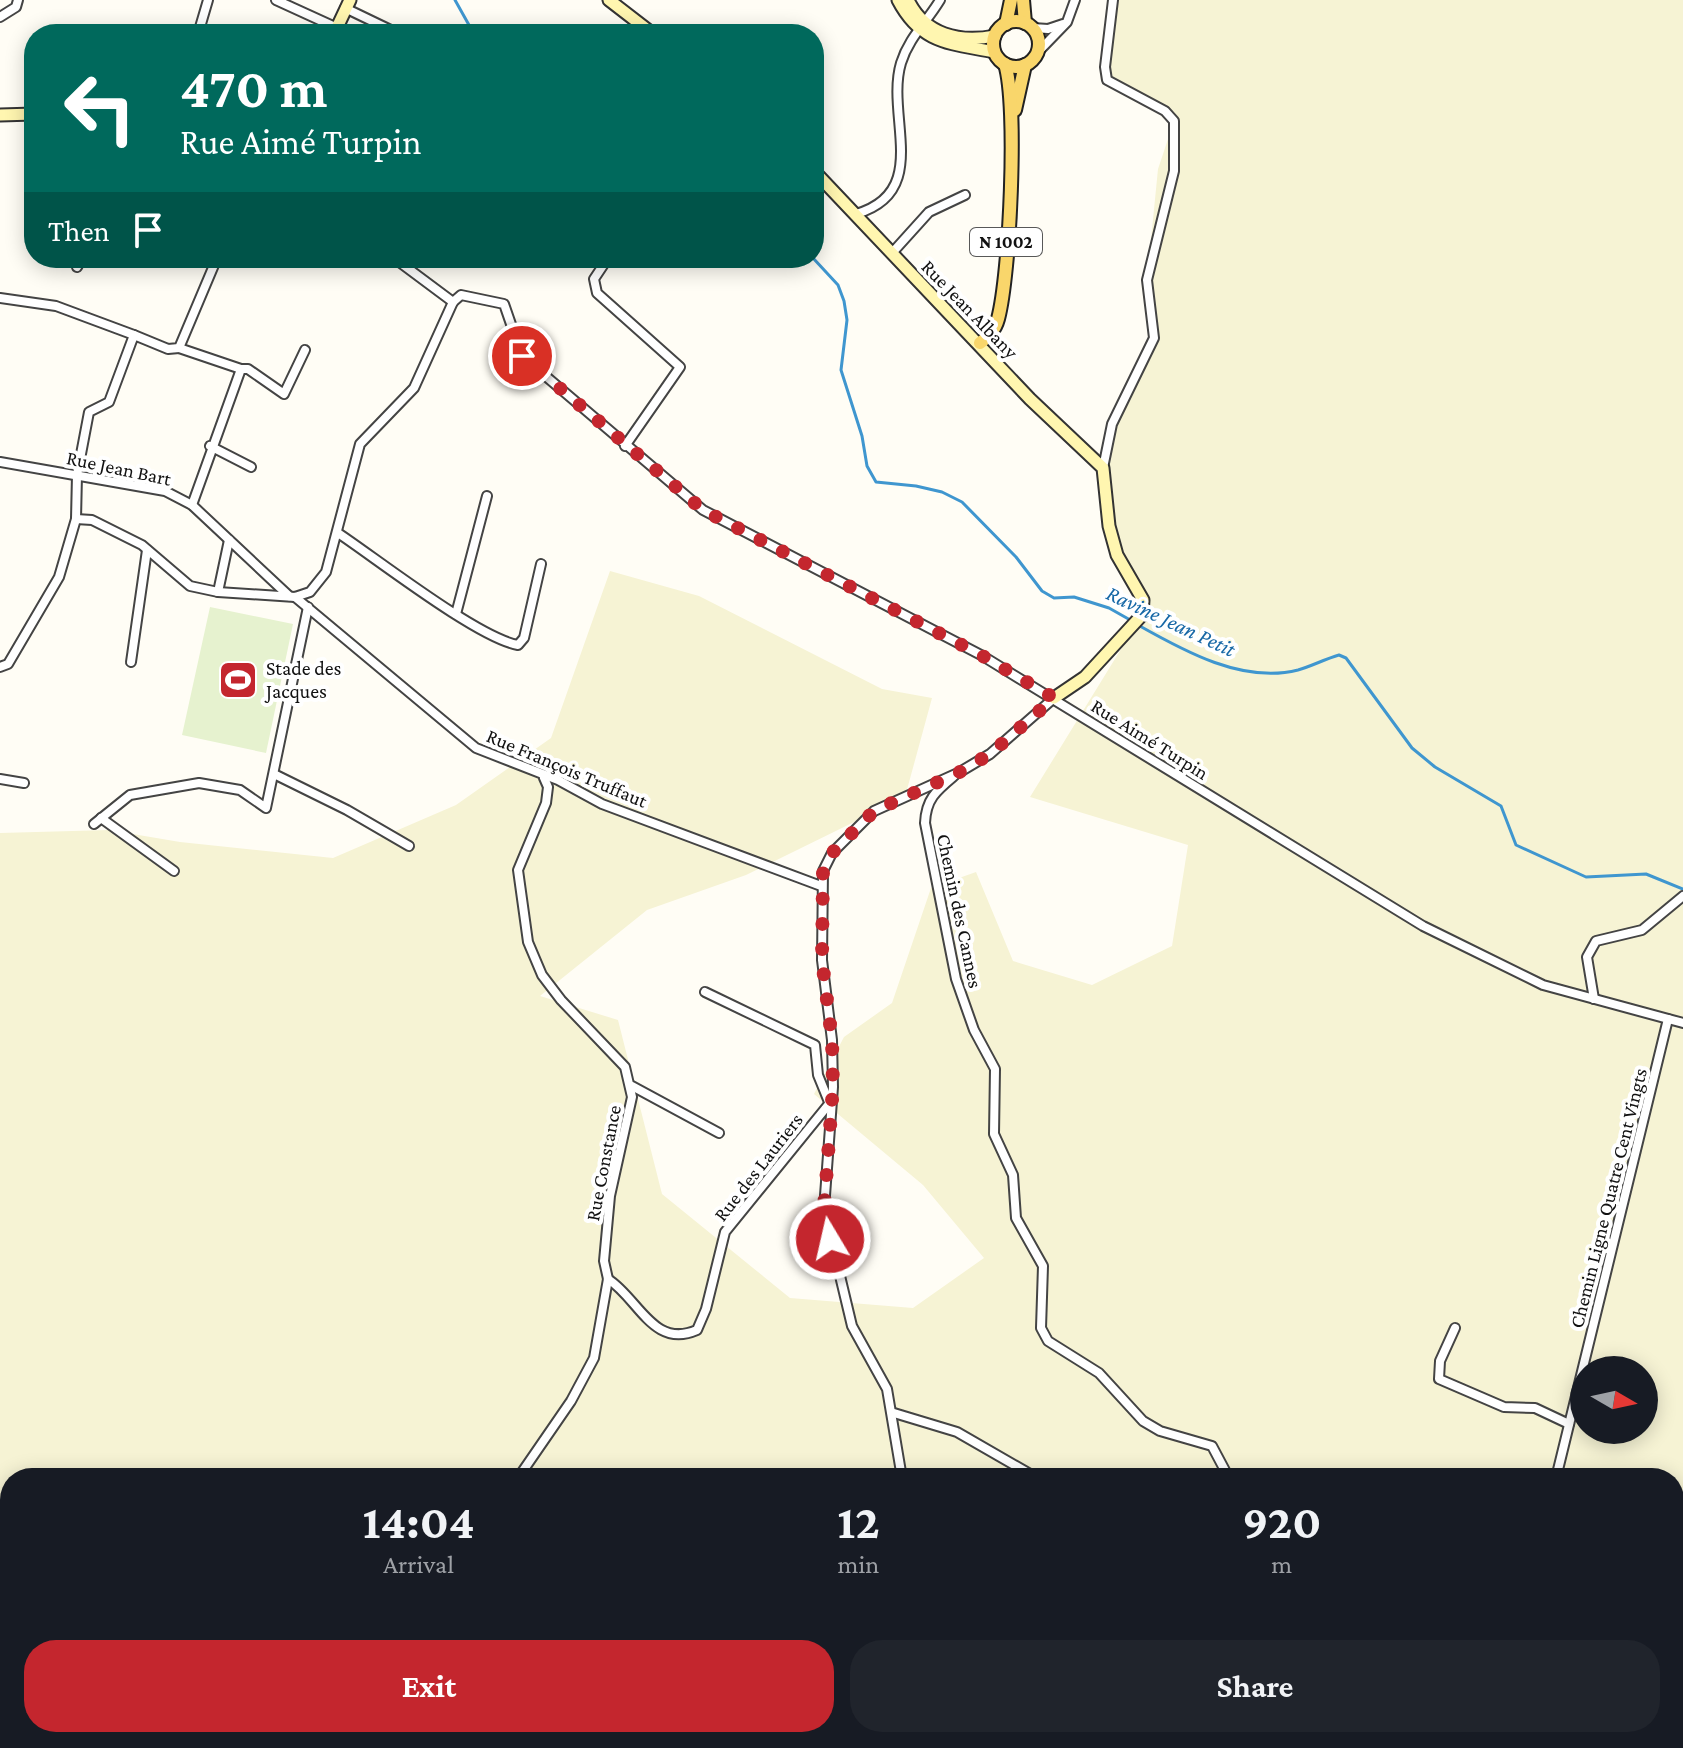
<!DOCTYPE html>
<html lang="en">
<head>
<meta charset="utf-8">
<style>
	body { margin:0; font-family:"Crimson Pro",serif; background:#20242c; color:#f1f3f6; height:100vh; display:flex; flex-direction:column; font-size:30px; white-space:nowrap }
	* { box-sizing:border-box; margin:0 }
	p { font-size:26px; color:#9ea1a6 }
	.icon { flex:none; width:44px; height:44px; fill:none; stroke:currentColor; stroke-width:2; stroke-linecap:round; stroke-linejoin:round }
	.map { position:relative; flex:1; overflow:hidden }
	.panel { position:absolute; left:0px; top:1468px; width:1684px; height:280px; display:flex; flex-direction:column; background:#171b24; border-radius:32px 32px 0 0; box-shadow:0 4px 20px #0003 }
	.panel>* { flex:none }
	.hud { position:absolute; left:24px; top:24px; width:800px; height:244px; border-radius:32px; box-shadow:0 4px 20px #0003; background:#00695c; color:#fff; overflow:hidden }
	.needle { width:52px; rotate:99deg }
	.controls { position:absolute; left:1570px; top:1356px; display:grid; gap:16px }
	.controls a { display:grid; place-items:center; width:88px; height:88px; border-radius:50%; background:#171b24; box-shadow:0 4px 20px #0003; font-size:40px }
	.pin { position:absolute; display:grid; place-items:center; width:68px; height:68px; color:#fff; margin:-34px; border:4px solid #fff; border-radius:50%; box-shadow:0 2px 8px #0007 }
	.me { position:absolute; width:88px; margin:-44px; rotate:351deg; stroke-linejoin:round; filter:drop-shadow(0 0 6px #0008) }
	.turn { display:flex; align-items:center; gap:28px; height:168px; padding:0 24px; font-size:36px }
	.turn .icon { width:104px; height:104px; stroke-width:2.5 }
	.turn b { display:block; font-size:56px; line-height:68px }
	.then { display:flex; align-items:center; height:76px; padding:0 24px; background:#0003; gap:16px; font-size:30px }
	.eta { display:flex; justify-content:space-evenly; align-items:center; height:136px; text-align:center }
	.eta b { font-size:48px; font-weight:700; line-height:56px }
	.primary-button { display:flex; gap:16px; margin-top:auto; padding:16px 24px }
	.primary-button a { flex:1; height:92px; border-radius:32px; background:#c4262e; color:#fff; font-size:32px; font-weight:700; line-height:92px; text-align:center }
	.primary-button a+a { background:#20242c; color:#f1f3f6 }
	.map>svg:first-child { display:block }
	.farmland { fill:#f6f3d4; fill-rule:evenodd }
	.pitch { fill:#e6f2cf }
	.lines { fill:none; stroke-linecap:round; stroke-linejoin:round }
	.stream { stroke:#3f96cf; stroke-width:3 }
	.street-casing { stroke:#444; stroke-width:12 }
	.secondary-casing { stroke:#333; stroke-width:15 }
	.primary-casing { stroke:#222; stroke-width:16 }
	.street { stroke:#fff; stroke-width:8 }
	.secondary { stroke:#fff6b0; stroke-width:11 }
	.primary { stroke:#f9d66b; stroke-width:12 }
	.route { stroke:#c4262e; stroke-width:14; stroke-dasharray:0 25.2 }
	.labels { text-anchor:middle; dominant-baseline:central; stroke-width:8; stroke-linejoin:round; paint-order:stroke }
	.shield { fill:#fff; stroke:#585858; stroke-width:2 }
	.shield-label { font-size:18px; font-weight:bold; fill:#111 }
	.street-label { font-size:20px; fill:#111; stroke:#fff }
	.poi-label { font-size:20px; fill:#111; stroke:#fff; text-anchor:start }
	.water-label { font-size:22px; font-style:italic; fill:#1768a6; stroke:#fff }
</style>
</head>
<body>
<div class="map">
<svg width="1683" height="1748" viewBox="0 0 1683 1748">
	<rect width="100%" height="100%" fill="#fffdf5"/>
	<path class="farmland" d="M 1113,0 L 1683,0 L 1683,1748 L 1035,1748 L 1009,1738 L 1674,1738 L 1674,1478 L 340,1478 L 320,1470 L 264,1469 L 255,1478 L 10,1478 L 10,1721 L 0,1731 L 0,833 L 109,830 L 180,842 L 333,858 L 456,805 L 551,738 L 610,571 L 699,596 L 882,689 L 932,698 L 905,797 L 746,875 L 647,910 L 540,996 L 618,1020 L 662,1194 L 790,1298 L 913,1308 L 984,1258 L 923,1185 L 814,1094 L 844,1037 L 892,1003 L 931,888 L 976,872 L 1013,961 L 1092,985 L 1172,946 L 1188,845 L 1030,797 L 1142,615 L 1137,585 L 1109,526 L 1103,468 L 1112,424 L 1154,338 L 1147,280 L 1158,169 L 1174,121 L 1120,87 L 1105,67 ZM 1584,1370 L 1644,1370 L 1644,1430 L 1584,1430 Z"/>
	<path class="pitch" d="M 210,607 L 293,624 L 266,753 L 182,735 Z"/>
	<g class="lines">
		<g class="stream">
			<path d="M 455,0 L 474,34"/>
			<path d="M 813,258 L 838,285 L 844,301 L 847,320 L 841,370 L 862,436 L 867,466 L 876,482 L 916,486 L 942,492 L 962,502 L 1016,557 L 1042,591 L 1054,598 L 1074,597 L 1109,608 L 1132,621"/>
			<path d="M 1138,625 C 1184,651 1243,684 1298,670 C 1312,666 1325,659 1339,655 L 1346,658 L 1412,748 L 1435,767 L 1501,806 L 1516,845 L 1586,877 L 1646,874 L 1683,889"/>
		</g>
		<g class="street-casing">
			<g id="street">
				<path d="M 276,0 L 335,27"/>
				<path d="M 345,8 L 399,34"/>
				<path d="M 0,17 L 16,7 L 18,0"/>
				<path d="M 1033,28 L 1048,29 L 1063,24"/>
				<path d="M 198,34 L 208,0"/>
				<path d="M 1037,53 L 1067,22 L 1075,0"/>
				<path d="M 856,214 C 932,192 885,116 901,63 C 909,37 927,22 940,0"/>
				<path d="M 892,253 L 929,212 L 965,195"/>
				<path d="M 394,258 L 453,302"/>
				<path d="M 608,258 L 594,279 L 597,293 L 680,367 L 625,446"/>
				<path d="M 77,267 L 82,258"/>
				<path d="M 0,298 L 56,306 L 134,335"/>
				<path d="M 453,302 L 461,295 L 504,304 L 522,356 L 703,510 L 981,655 L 1423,926 L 1543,985 L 1683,1023"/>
				<path d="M 179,348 L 241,369"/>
				<path d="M 210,446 L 251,467"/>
				<path d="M 0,462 L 165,491 L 192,505 L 289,596"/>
				<path d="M 1103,468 L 1112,424 L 1154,338 L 1147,280 L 1174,171 L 1174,121 L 1165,111 L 1107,80 L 1105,67 L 1113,0"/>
				<path d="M 192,505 L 241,369 L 248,369 L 284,394 L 305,350"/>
				<path d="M 76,519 L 92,520 L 142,545 L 190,586 L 218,592 L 295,597 L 310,592 L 326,572 L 360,444 L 414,388 L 453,302"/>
				<path d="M 338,533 C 377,559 478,638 518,645 L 524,638 L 541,564"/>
				<path d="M 218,592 L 229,540"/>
				<path d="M 295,597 L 476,748 L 558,780 L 602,804 L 821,886"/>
				<path d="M 456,614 L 487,496"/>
				<path d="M 131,662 L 147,550"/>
				<path d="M 0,667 L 8,664 L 59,577 L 76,519 L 77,475 L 89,412 L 109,402 L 134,335 L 168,349 L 179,348 L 217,258"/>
				<path d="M 274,774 L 347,810 L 409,846"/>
				<path d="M 954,776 C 936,791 926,799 925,823 L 956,979 L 974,1030 L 995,1069 L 994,1134 L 1013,1175 L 1016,1218 L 1043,1266 L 1041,1328 L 1048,1341 L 1099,1373 L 1143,1421 L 1160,1431 L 1212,1446 L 1229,1478"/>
				<path d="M 0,779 L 24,783"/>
				<path d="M 101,818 L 174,871"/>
				<path d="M 94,824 L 130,795 L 199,783 L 240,790 L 266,808 L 308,607"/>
				<path d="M 705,992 L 815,1045 L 818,1075 L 829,1102"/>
				<path d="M 1594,999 L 1587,957 L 1596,941 L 1642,930 L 1683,896"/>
				<path d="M 632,1086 L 719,1133"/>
				<path d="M 608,1279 C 639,1299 653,1349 697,1330 L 706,1309 L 725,1232 L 829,1104"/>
				<path d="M 1455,1328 L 1440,1361 L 1439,1379 L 1504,1407 L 1535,1408 L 1569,1424"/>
				<path d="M 894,1413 L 957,1432 L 1037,1478"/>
				<path d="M 518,1478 L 571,1401 L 594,1358 L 608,1279 L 604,1261 L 610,1196 L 632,1097 L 625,1067 L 561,1000 L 542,975 L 528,942 L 518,870 L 546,803 L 548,787 L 544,778"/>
				<path d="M 902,1478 L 887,1389 L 852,1326 L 824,1209 L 833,1087 L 832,1040 L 822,960 L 823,871 L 832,853 L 874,811 L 958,773 L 990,754 L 1054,698"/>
				<path d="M 1556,1478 L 1668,1019"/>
				<path d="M 1674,1545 L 1683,1537"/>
				<path d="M 0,1727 L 10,1735"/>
				<path d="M 17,1738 L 43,1747 L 80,1738"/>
				<path d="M 130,1738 L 226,1748"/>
				<path d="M 1391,1738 L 1399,1748"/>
				<path d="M 333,1748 L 334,1738"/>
				<path d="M 1465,1748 L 1482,1738"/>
			</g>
		</g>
		<g class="secondary-casing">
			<g id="secondary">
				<path d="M 609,0 L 653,34"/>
				<path d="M 898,0 C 921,44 950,43 994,52"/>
				<path d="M 908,0 C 925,35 959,43 995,36"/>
				<path d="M 334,34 L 350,0"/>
				<path d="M 0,115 L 34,114"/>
				<path d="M 814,171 L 1030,399 L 1103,468 L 1109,526 L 1117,555 L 1143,600 L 1142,615 L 1085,677 L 1054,698"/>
			</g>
		</g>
		<g class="primary-casing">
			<g id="primary">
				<path d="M 1023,0 L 1025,23"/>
				<circle cx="1016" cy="44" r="23"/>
				<path d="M 1006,24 L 1011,0"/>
				<path d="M 1015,110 L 1025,65"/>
				<path d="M 980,343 C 989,336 995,330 998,319 C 1010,274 1018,106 1005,64"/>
			</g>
		</g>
		<use href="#street" class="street"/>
		<use href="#secondary" class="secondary"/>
		<use href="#primary" class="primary"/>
	</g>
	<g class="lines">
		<path class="route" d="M 522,356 L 703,510 L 981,655 L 1054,698 L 990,754 L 958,773 L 874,811 L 832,853 L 823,871 L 822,960 L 832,1040 L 833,1087 L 824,1209 L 830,1239"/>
	</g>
	<defs>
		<g id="stadium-square" transform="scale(2)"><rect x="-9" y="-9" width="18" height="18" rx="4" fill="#c4262e" stroke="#fff"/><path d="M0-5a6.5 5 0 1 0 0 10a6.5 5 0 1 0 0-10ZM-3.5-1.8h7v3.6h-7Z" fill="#fff"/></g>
	</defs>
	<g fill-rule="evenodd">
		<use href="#stadium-square" x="238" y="680"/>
	</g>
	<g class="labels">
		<rect class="shield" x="970" y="228" width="72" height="28" rx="6"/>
		<g class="shield-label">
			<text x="1006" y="242">N 1002</text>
		</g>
		<g class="street-label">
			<text transform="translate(970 309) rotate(46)">Rue Jean Albany</text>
			<text transform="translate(119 468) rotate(12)">Rue Jean Bart</text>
			<text transform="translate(1150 739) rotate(32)">Rue Aimé Turpin</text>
			<text transform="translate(567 768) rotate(23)">Rue François Truffaut</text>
			<text transform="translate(960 911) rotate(78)">Chemin des Cannes</text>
			<text transform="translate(603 1163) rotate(-79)">Rue Constance</text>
			<text transform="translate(758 1167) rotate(-52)">Rue des Lauriers</text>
			<text transform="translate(1608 1198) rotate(-76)">Chemin Ligne Quatre Cent Vingts</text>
		</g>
		<g class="poi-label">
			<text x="266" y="668">Stade des<tspan x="266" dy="23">Jacques</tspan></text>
		</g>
		<g class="water-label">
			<text transform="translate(1171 621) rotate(25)">Ravine Jean Petit</text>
		</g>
	</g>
</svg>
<div class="controls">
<a><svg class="needle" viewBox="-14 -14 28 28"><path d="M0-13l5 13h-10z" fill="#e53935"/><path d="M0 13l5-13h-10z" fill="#9ea1a6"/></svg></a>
</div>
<div class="pin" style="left:522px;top:356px;background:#d93025"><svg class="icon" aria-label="arrive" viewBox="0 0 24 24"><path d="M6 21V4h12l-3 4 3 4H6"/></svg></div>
<svg class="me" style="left:830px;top:1239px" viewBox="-20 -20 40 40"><circle r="17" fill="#c4262e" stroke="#fff" stroke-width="3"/><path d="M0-11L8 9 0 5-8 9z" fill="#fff"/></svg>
<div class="hud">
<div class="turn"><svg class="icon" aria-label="left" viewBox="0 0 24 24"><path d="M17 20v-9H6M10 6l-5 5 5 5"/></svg><div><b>470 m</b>Rue Aimé Turpin</div></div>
<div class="then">Then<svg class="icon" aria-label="arrive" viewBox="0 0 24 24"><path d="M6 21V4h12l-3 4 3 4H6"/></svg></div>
</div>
<section class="panel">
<div class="eta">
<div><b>14:04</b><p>Arrival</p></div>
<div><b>12</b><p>min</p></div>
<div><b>920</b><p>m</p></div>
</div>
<div class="primary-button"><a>Exit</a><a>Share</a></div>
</section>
</div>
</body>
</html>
